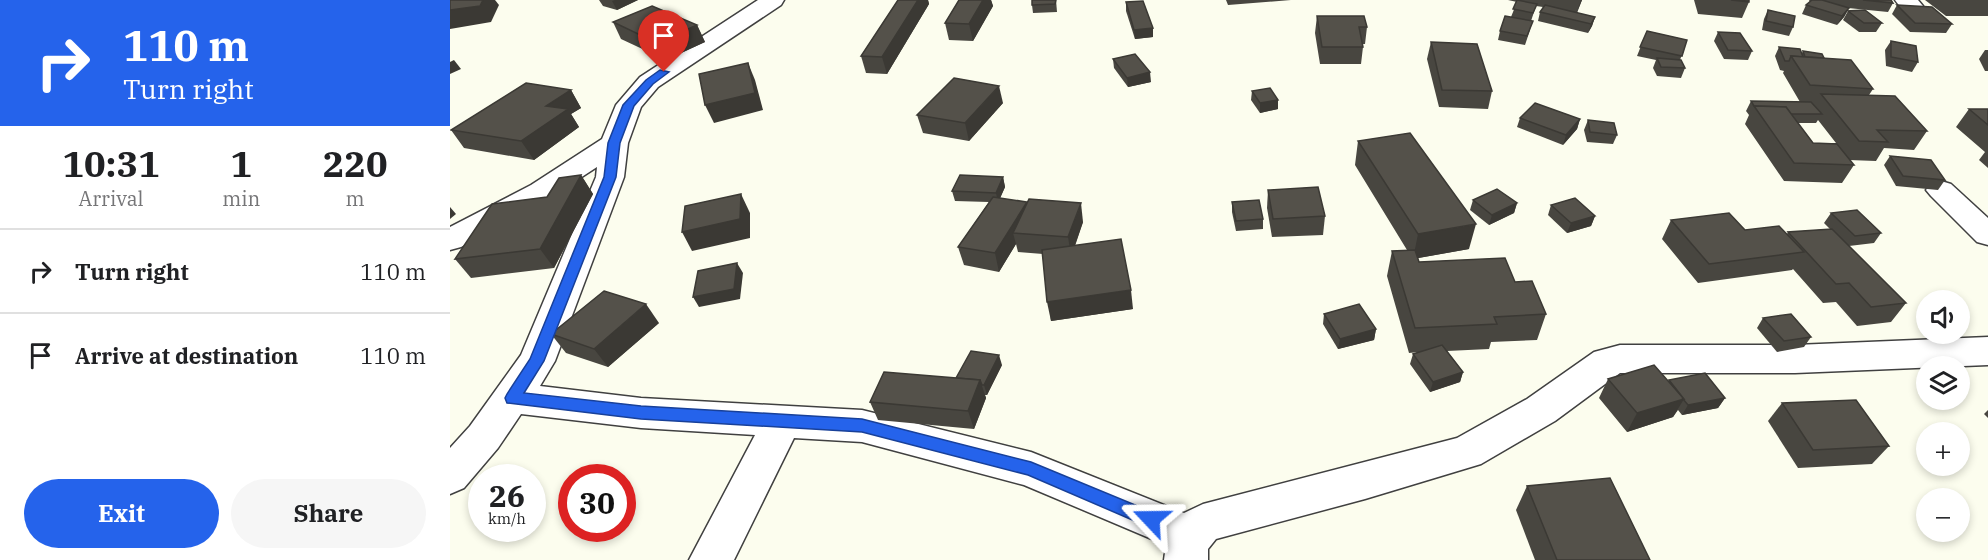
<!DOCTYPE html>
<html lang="en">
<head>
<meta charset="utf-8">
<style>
	body { margin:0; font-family:"IBM Plex Serif",serif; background:#f6f6f6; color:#202124; height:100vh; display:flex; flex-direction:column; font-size:22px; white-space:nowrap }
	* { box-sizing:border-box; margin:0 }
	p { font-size:20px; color:#757577 }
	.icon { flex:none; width:33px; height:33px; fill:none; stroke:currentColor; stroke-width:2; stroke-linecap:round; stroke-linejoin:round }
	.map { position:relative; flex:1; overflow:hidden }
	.side { display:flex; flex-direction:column; background:#fff; width:450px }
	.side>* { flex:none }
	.top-card { background:#2563eb; color:#fff; overflow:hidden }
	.tools { position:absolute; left:1466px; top:290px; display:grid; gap:12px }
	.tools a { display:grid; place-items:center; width:54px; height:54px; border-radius:50%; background:#fff; box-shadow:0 3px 9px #0003; font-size:30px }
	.speed { position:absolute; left:18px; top:464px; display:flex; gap:12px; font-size:30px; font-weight:700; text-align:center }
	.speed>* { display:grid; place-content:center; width:78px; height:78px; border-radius:50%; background:#fff; box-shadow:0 3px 9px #0003; line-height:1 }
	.speed small { font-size:15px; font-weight:400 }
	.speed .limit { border:9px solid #d22; background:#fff; color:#111 }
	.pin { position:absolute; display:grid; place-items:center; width:51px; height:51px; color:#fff; margin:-62px -26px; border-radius:50% 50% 50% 0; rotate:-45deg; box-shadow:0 0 6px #0007 }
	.pin .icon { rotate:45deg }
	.me { position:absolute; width:66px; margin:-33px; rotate:293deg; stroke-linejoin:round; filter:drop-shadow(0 0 4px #0008) }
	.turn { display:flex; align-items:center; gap:21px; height:126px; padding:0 24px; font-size:27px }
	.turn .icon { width:78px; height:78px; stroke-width:2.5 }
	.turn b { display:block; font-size:42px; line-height:51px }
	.eta { display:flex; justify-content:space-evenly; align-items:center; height:102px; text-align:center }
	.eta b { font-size:36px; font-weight:700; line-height:42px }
	.button { display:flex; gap:12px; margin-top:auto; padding:12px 24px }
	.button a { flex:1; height:69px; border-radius:36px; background:#2563eb; color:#fff; font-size:24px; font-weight:700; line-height:69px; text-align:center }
	.button a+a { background:#f6f6f6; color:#202124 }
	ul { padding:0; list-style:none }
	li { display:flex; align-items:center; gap:18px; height:84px; padding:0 24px; border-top:2px solid #e0e0e0 }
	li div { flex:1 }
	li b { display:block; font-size:22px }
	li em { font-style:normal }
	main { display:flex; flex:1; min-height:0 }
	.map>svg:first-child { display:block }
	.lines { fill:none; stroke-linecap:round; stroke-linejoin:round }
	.street-casing { stroke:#404040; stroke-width:3 }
	.street { fill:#fff; fill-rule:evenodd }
	.wall { fill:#484640; fill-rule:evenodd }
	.shaded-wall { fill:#3b3934 }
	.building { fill:#54514a; stroke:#3b3934; stroke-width:1.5 }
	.route { fill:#2563eb; stroke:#184099; stroke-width:1.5 }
</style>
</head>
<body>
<main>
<section class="side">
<div class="top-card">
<div class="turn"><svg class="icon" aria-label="right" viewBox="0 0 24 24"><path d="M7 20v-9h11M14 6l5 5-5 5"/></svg><div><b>110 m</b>Turn right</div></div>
</div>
<div class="eta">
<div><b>10:31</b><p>Arrival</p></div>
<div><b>1</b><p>min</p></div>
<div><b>220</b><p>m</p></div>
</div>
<ul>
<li><svg class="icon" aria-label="right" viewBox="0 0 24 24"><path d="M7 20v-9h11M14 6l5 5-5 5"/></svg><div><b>Turn right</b></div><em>110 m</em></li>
<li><svg class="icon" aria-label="arrive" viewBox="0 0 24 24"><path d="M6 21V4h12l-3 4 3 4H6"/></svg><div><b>Arrive at destination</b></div><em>110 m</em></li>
</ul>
<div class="button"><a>Exit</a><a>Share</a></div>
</section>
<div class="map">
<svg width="1538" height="560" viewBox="0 0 1538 560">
	<rect width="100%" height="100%" fill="#fcfdee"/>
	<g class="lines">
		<g class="street-casing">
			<g id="street">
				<path d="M 308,0 L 334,0 L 331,5 L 208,87 L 191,107 L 178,143 L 174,177 L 105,361 L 90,386 L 191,398 L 412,410 L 581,452 L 734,513 L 753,504 L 1007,438 L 1077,399 L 1144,352 L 1170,345 L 1345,345 L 1538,337 L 1538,365 L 1345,373 L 1170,373 L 1105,421 L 1031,464 L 915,499 L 766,539 L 758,549 L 758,560 L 714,560 L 716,545 L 574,485 L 412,442 L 344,438 L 284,560 L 239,560 L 305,435 L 191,428 L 71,414 L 48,448 L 14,488 L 0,494 L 0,448 L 20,426 L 71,355 L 146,177 L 147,167 L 101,197 L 11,247 L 0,250 L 0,227 L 81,185 L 152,139 L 166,105 L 190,77 Z"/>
				<path d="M 1445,0 L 1468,0 L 1473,6 L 1470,11 C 1458,14 1452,10 1445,0 Z"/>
				<path d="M 1491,181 L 1501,184 L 1538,218 L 1538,245 L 1527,242 L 1481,196 L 1476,190 L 1481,184 Z"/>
			</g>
		</g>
		<use href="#street" class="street"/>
	</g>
	<g class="wall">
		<path d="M 149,0 L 188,0 L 167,10 L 153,6 Z"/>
		<path d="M 448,0 L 478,0 L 479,4 L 437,74 L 416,73 L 411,56 Z"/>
		<path d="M 509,0 L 541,0 L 543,6 L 523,41 L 499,40 L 495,23 Z"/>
		<path d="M 582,0 L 606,0 L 607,12 L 583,13 L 582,5 Z"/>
		<path d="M 776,0 L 841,0 L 778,5 Z"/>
		<path d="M 1058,0 L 1132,0 L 1127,13 L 1145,17 L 1142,26 L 1138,33 L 1088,21 L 1090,12 L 1093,7 L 1086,6 L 1081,21 L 1080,30 L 1075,45 L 1048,40 L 1050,31 L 1061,17 L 1067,2 Z"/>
		<path d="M 1244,0 L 1299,0 L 1299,2 L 1292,18 L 1248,14 Z"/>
		<path d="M 1359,0 L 1441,0 L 1443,3 L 1438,12 L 1398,8 L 1399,8 L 1394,17 L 1387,25 L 1352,14 L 1356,5 L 1360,2 Z"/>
		<path d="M 1475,0 L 1538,0 L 1538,16 L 1496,16 Z"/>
		<path d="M 676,2 L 703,37 L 685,39 L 676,11 Z"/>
		<path d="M 1447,5 L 1502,24 L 1496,33 L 1460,32 L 1442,14 Z"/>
		<path d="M 1318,10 L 1343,27 L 1339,36 L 1312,30 L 1314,19 Z"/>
		<path d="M 1398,11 L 1432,23 L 1426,32 L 1409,32 L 1393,20 Z"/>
		<path d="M 867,16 L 917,27 L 915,44 L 913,44 L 913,47 L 911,64 L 870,64 L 865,33 Z"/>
		<path d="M 163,22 L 247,25 L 255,42 L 216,60 L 171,39 Z"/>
		<path d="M 1197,31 L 1237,40 L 1230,60 L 1235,68 L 1231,78 L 1207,76 L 1203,68 L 1206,60 L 1187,56 Z"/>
		<path d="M 1268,32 L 1302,51 L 1298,60 L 1274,59 L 1264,41 Z"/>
		<path d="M 1441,41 L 1468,62 L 1462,72 L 1436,66 L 1435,50 Z"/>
		<path d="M 981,42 L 1042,91 L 1038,109 L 989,107 L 977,59 Z"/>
		<path d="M 1329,47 L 1352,53 L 1353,51 L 1423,89 L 1419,95 L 1477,131 L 1464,150 L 1434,148 L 1426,161 L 1399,160 L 1404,165 L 1392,183 L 1334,181 L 1295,124 L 1299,115 L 1296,111 L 1301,101 L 1350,102 L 1333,73 L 1334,71 L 1330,70 L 1325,56 ZM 1368,120 L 1386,143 L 1363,143 L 1348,123 L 1366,123 Z"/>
		<path d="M 1535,50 L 1538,50 L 1538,71 L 1535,71 L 1529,59 Z"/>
		<path d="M 663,59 L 701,82 L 678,87 L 664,68 Z"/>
		<path d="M 121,90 L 131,108 L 121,114 L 129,127 L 84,160 L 14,148 L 1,130 Z"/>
		<path d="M 802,91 L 828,100 L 828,109 L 810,113 L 801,100 Z"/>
		<path d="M 553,103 L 519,141 L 473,133 L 467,115 Z"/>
		<path d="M 1519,109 L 1538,109 L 1538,168 L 1529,160 L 1535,152 L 1506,127 Z"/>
		<path d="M 1070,118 L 1130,119 L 1127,129 L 1113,145 L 1067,127 Z"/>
		<path d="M 1138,120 L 1167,135 L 1163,144 L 1137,142 L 1134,130 Z"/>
		<path d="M 908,141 L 1019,249 L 968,258 L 969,262 L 1065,282 L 1096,314 L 1087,340 L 1041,342 L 1039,349 L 997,351 L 1013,372 L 1010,382 L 980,392 L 960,364 L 963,354 L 969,352 L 959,353 L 937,276 L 942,251 L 957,250 L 905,165 Z"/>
		<path d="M 1440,156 L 1495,180 L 1488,190 L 1446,186 L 1434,165 Z"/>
		<path d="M 131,175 L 143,194 L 104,268 L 21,278 L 5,259 Z"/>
		<path d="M 553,177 L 555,187 L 550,198 L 633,222 L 625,246 L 683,309 L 601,321 L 593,254 L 568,252 L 566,244 L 549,272 L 514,265 L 508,247 L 539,202 L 505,201 L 502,191 Z"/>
		<path d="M 818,190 L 875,216 L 873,235 L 822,237 L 817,208 Z"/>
		<path d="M 1023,200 L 1067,203 L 1064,213 L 1039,225 L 1020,210 Z"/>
		<path d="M 782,202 L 813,219 L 813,229 L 786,231 L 782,212 Z"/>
		<path d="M 1101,205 L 1145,216 L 1141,226 L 1117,233 L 1098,215 Z"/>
		<path d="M 1381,213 L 1431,233 L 1424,243 L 1399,246 L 1456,303 L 1441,322 L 1407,326 L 1386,302 L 1373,303 L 1343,269 L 1342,270 L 1248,283 L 1212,239 L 1221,220 L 1295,230 L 1337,234 L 1338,232 L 1380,229 L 1374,223 Z"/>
		<path d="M 874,314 L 926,329 L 924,340 L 888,349 L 873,324 Z"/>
		<path d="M 1313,318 L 1361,337 L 1354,347 L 1327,352 L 1307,328 Z"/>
		<path d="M 209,323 L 158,367 L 116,353 L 101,334 Z"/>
		<path d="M 552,365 L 537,395 L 535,395 L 536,398 L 524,429 L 428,420 L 420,402 Z"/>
		<path d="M 1158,379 L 1218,381 L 1219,380 L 1275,398 L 1268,408 L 1232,415 L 1228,410 L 1223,417 L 1177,432 L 1149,398 Z"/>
		<path d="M 1332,403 L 1439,446 L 1422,464 L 1348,468 L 1318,421 Z"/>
		<path d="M 1538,410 L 1538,418 L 1534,414 Z"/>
		<path d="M 1077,486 L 1200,560 L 1085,560 L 1066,510 Z"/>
	</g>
	<g class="shaded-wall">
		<path d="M 33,0 L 45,0 L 49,5 L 41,22 L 0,29 L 0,10 Z"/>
		<path d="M 165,0 L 188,0 L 167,10 L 162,1 Z"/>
		<path d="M 468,0 L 478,0 L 479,4 L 437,74 L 432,57 Z"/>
		<path d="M 533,0 L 541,0 L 543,6 L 523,41 L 519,24 Z"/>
		<path d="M 1131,0 L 1132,0 L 1126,14 Z"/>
		<path d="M 1399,8 L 1394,17 L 1387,25 L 1392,16 Z"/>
		<path d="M 1145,17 L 1142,26 L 1138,33 L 1141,24 Z"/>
		<path d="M 247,25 L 255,42 L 216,60 L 207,43 Z"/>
		<path d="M 703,28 L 703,37 L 685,39 L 684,30 Z"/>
		<path d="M 4,60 L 11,69 L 0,74 L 0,62 Z"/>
		<path d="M 298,63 L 305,80 L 313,110 L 264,123 L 255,105 Z"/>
		<path d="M 700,72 L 701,82 L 678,87 L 677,78 Z"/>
		<path d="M 549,86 L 553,103 L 519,141 L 515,123 Z"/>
		<path d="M 121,90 L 131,108 L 121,114 L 129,127 L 84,160 L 71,141 L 96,106 Z"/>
		<path d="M 828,100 L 828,109 L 810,113 L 810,103 Z"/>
		<path d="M 1130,119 L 1127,129 L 1113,145 L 1116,135 Z"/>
		<path d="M 131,175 L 143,194 L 104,268 L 90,249 Z"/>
		<path d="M 553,177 L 555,187 L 548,203 L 546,193 Z"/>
		<path d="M 291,194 L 300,213 L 300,238 L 242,251 L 232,232 Z"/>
		<path d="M 577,202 L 580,221 L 563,233 L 566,244 L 549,272 L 545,253 Z"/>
		<path d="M 631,203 L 633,222 L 621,256 L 618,237 Z"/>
		<path d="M 1067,203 L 1064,213 L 1039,225 L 1042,215 Z"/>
		<path d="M 0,207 L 6,214 L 0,219 Z"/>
		<path d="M 1145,216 L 1141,226 L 1117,233 L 1121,223 Z"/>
		<path d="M 1026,224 L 1019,249 L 963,259 L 968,234 Z"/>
		<path d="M 287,263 L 293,273 L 290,299 L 249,307 L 243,297 Z"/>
		<path d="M 681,290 L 683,309 L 601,321 L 597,302 Z"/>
		<path d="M 196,304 L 209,323 L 158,367 L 144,349 Z"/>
		<path d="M 926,329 L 924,340 L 888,349 L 890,339 Z"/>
		<path d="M 549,355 L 552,365 L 537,395 L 534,385 Z"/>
		<path d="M 1013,372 L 1010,382 L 980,392 L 983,382 Z"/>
		<path d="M 530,380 L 536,398 L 524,429 L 518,411 Z"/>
		<path d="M 1275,398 L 1268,408 L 1232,415 L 1238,405 Z"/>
		<path d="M 1234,399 L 1223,417 L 1177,432 L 1187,413 Z"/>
	</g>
	<g class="building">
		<path d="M 0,0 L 33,0 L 30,6 L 0,10 Z"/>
		<path d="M 448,0 L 468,0 L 432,57 L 411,56 Z"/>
		<path d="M 509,0 L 533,0 L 519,24 L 495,23 Z"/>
		<path d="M 582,0 L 606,0 L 605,4 L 582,5 Z"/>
		<path d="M 1067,0 L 1087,4 L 1083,13 L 1063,9 Z"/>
		<path d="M 1281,0 L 1299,0 L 1299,2 Z"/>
		<path d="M 1362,0 L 1372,0 L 1399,8 L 1392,16 L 1356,5 Z"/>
		<path d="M 1413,0 L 1441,0 L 1443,3 Z"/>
		<path d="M 693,1 L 703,28 L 684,30 L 676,2 Z"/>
		<path d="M 1095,5 L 1145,17 L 1141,24 L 1090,12 Z"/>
		<path d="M 1447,5 L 1482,7 L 1502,24 L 1465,23 Z"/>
		<path d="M 202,6 L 247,25 L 207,43 L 163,22 Z"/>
		<path d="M 1318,10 L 1345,16 L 1343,27 L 1316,21 Z"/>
		<path d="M 1415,10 L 1432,23 L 1414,23 L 1398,11 Z"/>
		<path d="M 867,16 L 914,16 L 917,27 L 909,27 L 913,47 L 872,47 Z"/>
		<path d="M 1055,16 L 1083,21 L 1077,36 L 1050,31 Z"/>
		<path d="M 1197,31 L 1237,40 L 1232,56 L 1190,47 Z"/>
		<path d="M 1268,32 L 1290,33 L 1302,51 L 1278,50 Z"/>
		<path d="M 1441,41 L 1466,46 L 1468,62 L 1441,57 Z"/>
		<path d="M 981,42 L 1027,44 L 1042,91 L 992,90 Z"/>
		<path d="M 1329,47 L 1350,49 L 1353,57 L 1341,56 L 1339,61 L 1335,61 Z"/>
		<path d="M 1353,51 L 1372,54 L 1374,58 L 1355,57 Z"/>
		<path d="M 685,54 L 700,72 L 677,78 L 663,59 Z"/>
		<path d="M 1341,56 L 1401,60 L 1423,89 L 1360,85 Z"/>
		<path d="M 1207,58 L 1231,60 L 1235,68 L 1211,67 Z"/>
		<path d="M 298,63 L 305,93 L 255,105 L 249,74 Z"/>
		<path d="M 504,78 L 549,86 L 515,123 L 467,115 Z"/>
		<path d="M 76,83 L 121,90 L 96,106 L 118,109 L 71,141 L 1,130 Z"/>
		<path d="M 820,88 L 828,100 L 810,103 L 802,91 Z"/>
		<path d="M 1371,94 L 1445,96 L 1477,131 L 1427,130 L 1438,142 L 1409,141 Z"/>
		<path d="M 1301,101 L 1361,102 L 1372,114 L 1341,114 L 1336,107 L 1304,106 Z"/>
		<path d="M 1085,103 L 1130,119 L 1116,135 L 1070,118 Z"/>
		<path d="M 1304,106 L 1336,107 L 1363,143 L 1387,144 L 1404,165 L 1344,163 Z"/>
		<path d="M 1519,109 L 1538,109 L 1538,125 Z"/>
		<path d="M 1138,120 L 1164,123 L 1167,135 L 1140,132 Z"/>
		<path d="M 960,133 L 1026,224 L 968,234 L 908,141 Z"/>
		<path d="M 1440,156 L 1481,160 L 1495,180 L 1453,176 Z"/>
		<path d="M 131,175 L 90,249 L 5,259 L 42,204 L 97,197 L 109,178 Z"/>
		<path d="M 510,175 L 553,177 L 546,193 L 502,191 Z"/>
		<path d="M 868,187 L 875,216 L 823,219 L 818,190 Z"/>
		<path d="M 1047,189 L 1067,203 L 1042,215 L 1023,200 Z"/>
		<path d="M 291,194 L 290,219 L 232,232 L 235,206 Z"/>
		<path d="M 543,197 L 577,202 L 545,253 L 508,247 Z"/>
		<path d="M 1125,198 L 1145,216 L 1121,223 L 1101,205 Z"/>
		<path d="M 579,199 L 631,203 L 618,237 L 563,233 Z"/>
		<path d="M 809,200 L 813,219 L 786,221 L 782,202 Z"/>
		<path d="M 1407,210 L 1431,233 L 1405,236 L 1381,213 Z"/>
		<path d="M 1279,213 L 1295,230 L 1329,226 L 1354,252 L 1259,264 L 1221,220 Z"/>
		<path d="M 1382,229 L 1456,303 L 1421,307 L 1399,283 L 1386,284 L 1338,232 Z"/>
		<path d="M 671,239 L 681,290 L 597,302 L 592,250 Z"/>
		<path d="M 965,250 L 969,262 L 1055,258 L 1065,282 L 1082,281 L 1096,314 L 1044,317 L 1047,324 L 965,328 L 942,251 Z"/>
		<path d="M 287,263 L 284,289 L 243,297 L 248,271 Z"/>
		<path d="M 154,291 L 196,304 L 144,349 L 101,334 Z"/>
		<path d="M 909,304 L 926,329 L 890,339 L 874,314 Z"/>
		<path d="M 1341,314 L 1361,337 L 1334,341 L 1313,318 Z"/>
		<path d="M 992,345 L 1013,372 L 983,382 L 963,354 Z"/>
		<path d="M 521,351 L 549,355 L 534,385 L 532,385 L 530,380 L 506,378 Z"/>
		<path d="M 1204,365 L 1234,399 L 1187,413 L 1158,379 Z"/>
		<path d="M 434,372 L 530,380 L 518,411 L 420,402 Z"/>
		<path d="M 1255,373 L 1275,398 L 1238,405 L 1233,399 L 1234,399 L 1219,380 Z"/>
		<path d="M 1406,400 L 1439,446 L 1363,450 L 1332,403 Z"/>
		<path d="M 1160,478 L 1200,560 L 1107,560 L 1077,486 Z"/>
	</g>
	<path class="route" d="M 210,70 L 219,72 L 203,84 L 184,106 L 170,143 L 166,177 L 94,361 L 74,393 L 191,406 L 412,419 L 581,462 L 707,514 L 709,519 L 707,525 L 701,527 L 694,525 L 578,475 L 412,432 L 191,419 L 57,403 L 55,398 L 57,394 L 80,359 L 154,177 L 158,143 L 173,105 L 196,80 Z"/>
</svg>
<div class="tools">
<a><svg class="icon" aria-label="sound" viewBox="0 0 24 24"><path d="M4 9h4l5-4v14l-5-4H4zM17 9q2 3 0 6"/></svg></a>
<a><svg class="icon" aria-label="layers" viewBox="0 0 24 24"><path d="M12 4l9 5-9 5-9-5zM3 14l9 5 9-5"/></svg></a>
<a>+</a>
<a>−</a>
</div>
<div class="speed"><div>26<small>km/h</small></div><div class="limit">30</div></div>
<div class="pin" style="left:214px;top:72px;background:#d93025"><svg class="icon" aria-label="arrive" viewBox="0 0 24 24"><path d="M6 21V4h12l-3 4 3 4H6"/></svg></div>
<svg class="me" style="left:701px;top:519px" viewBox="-20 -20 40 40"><path d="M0-17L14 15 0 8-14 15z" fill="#2563eb" stroke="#fff" stroke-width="4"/></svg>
</div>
</main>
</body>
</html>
